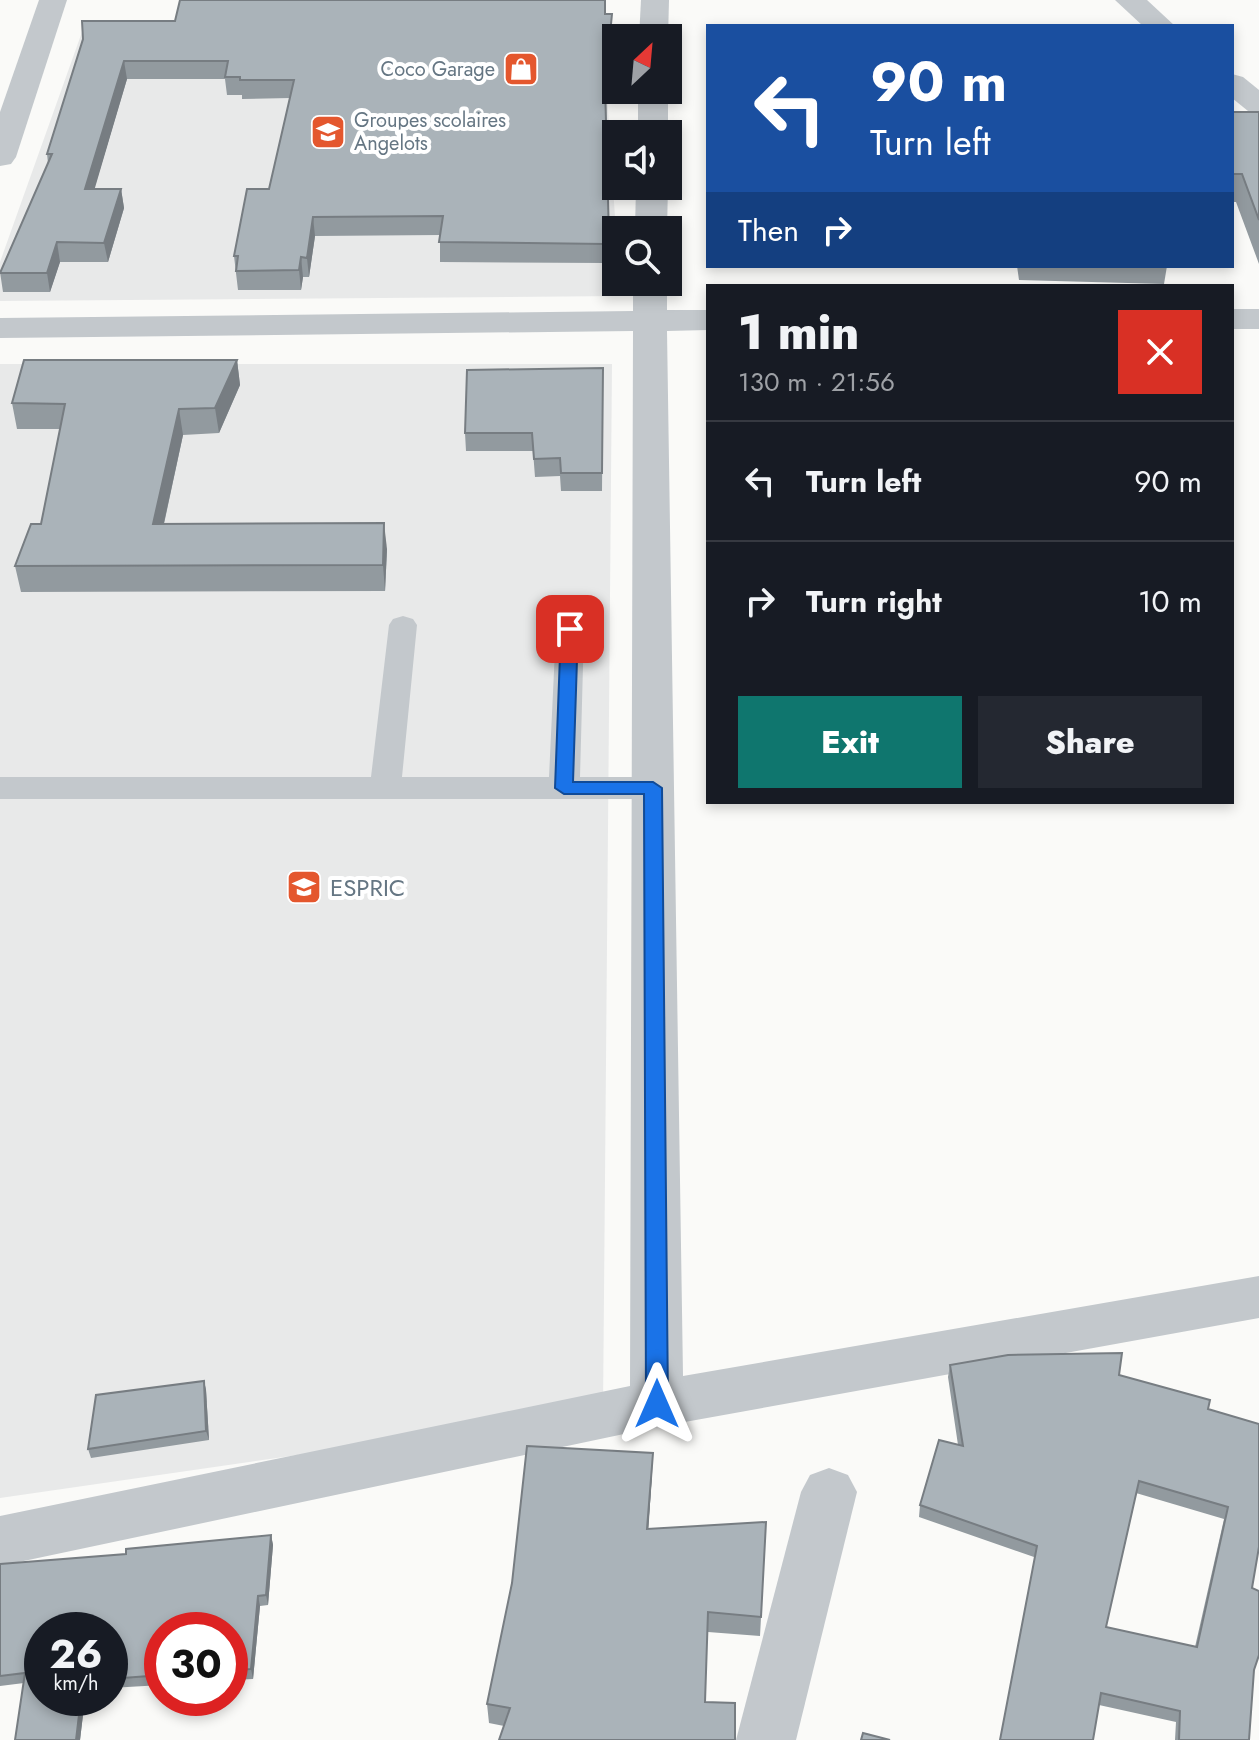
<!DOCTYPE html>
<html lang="en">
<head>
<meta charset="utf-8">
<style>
	body { margin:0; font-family:Jost,sans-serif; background:#242831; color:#f1f3f6; height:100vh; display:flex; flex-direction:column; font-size:30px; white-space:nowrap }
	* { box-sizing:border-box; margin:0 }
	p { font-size:26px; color:#9ea1a6 }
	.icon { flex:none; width:44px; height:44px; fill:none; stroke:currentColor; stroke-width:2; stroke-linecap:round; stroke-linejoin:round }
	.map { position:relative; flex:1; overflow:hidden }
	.drawer { position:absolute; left:706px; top:284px; width:528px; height:520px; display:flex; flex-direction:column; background:#171b24; border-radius:0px; box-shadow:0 4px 12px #0003 }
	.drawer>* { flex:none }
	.top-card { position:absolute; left:706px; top:24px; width:528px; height:244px; border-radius:0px; box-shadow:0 4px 12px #0003; background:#1a4fa0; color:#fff; overflow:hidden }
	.needle { width:52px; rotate:26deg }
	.fabs { position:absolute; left:602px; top:24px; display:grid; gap:16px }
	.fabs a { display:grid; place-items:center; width:80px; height:80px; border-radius:0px; background:#171b24; box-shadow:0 4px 12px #0003; font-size:40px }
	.speed { position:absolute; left:24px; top:1612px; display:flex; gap:16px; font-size:40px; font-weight:700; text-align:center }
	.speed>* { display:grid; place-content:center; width:104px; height:104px; border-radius:50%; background:#171b24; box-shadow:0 4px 12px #0003; line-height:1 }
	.speed small { font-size:20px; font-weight:400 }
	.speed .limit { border:12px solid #d22; background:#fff; color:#111 }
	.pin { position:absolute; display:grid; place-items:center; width:68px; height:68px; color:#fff; margin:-34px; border-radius:16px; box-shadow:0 4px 12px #0006 }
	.me { position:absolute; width:88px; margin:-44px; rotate:0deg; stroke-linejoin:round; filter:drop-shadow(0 0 6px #0008) }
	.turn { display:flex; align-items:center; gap:28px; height:168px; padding:0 32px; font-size:36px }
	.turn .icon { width:104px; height:104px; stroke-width:2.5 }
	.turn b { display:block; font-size:56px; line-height:68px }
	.then { display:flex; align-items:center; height:76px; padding:0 32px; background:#0003; gap:16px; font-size:30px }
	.round { display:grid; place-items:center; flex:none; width:84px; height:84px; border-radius:0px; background:#242831 }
	.overview { display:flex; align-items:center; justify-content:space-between; height:136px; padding:0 32px }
	h1 { font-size:48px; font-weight:800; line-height:60px }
	.action { display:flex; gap:16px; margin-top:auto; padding:16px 32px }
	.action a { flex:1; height:92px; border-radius:0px; background:#0f766e; color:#fff; font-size:32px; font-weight:800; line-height:92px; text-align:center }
	.action a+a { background:#242831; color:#f1f3f6 }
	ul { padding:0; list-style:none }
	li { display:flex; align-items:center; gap:24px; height:120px; padding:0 32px; border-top:2px solid #363941 }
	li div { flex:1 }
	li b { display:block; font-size:30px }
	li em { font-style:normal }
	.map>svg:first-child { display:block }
	.built { fill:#e8e9e9 }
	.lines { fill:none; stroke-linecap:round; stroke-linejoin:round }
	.service { fill:#c3c8cc; fill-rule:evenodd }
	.minor { fill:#c3c8cc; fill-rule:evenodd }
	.wall { fill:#929a9f; fill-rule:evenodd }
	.shaded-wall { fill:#777d82 }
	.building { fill:#aab3b9; stroke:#777d82; stroke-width:2; fill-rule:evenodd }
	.route { fill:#1a73e8; stroke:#114b97; stroke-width:2 }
	.labels { text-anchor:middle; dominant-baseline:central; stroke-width:8; stroke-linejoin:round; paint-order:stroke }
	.far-poi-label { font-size:20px; fill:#657683; stroke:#fff; text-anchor:end }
	.poi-label { font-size:24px; fill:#657683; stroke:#fff; text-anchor:start }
</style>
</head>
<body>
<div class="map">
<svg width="1259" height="1740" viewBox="0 0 1259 1740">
	<rect width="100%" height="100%" fill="#fafaf8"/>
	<g class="built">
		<path d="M 82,32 L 603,32 L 616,233 L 616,282 L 619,282 L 620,296 L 0,301 L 0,262 Z"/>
		<path d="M 0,364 L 612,364 L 603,1411 L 0,1498 Z"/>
	</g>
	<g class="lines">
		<path class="service" d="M 403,616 L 413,619 L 417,625 L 402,777 L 549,777 L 556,629 L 560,622 L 570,620 L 580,622 L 584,629 L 580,777 L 653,777 L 664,781 L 668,788 L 664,795 L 653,799 L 0,799 L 0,777 L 371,777 L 389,625 L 393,619 Z"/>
		<g class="minor">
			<path d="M 39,0 L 67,0 L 16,157 L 11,164 L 0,166 L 0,112 Z"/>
			<path d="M 641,0 L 669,0 L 668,39 L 639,38 Z"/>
			<path d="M 1115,0 L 1147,0 L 1175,26 L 1143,26 Z"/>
			<path d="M 1232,74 L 1243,77 L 1259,90 L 1259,114 L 1248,111 L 1232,98 Z"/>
			<path d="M 638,90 L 668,90 L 668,135 L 638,134 Z"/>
			<path d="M 636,186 L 668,186 L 667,230 L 635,230 Z"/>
			<path d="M 633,282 L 667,282 L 667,310 L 708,310 L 708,330 L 667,331 L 683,1376 L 1259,1276 L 1259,1318 L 657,1427 L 0,1566 L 0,1516 L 630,1386 L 633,331 L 0,338 L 0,318 L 633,311 Z"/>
			<rect x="1232" y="309" width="27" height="20"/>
			<path d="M 829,1468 L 848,1475 L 857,1492 L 796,1740 L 736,1740 L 801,1492 L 810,1475 Z"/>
		</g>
	</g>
	<g class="wall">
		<path d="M 605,14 L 612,32 L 606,100 L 609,256 L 606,256 L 606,263 L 440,262 L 440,235 L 315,236 L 309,277 L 303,277 L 301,290 L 238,290 L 234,256 L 269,189 L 290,98 L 242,99 L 242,95 L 227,95 L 225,79 L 127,79 L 94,189 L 121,189 L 124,208 L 108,262 L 60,262 L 50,292 L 3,292 L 0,272 L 48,163 L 47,154 L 83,39 L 175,21 Z"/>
		<path d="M 1232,112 L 1259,112 L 1259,264 L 1236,202 L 1232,202 Z"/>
		<path d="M 1017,266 L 1167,266 L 1164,284 L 1019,280 Z"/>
		<path d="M 237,360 L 240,385 L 219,433 L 183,435 L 164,524 L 387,549 L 385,591 L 21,592 L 15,566 L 41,524 L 60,429 L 17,429 L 12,403 Z"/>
		<path d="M 603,368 L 602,491 L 561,491 L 560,476 L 535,477 L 533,451 L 466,451 L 465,433 Z"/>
		<path d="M 950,1365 L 1119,1375 L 1208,1409 L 1252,1588 L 1254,1670 L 1249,1740 L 1175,1740 L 1176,1722 L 1099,1705 L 1034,1557 L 919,1517 L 920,1505 L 958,1445 L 948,1377 ZM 1136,1493 L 1224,1519 L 1195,1647 L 1106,1627 Z"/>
		<path d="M 204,1381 L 206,1390 L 209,1440 L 91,1458 L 88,1449 Z"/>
		<path d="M 652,1474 L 648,1529 L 766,1522 L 760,1636 L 708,1632 L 504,1726 L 489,1723 L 487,1704 Z"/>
		<path d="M 271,1535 L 273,1545 L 268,1605 L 260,1606 L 253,1679 L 230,1680 L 230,1630 L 162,1630 L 162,1685 L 110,1688 L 110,1630 L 42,1698 L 85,1698 L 80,1740 L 15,1740 L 24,1683 L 0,1686 L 0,1564 L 126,1554 Z"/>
	</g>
	<g class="shaded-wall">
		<path d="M 612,14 L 612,32 L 605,103 L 605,84 Z"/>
		<path d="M 124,61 L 127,79 L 89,208 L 85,189 Z"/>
		<path d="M 121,189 L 124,208 L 108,262 L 104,243 Z"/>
		<path d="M 313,217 L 315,236 L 309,277 L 307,258 Z"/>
		<path d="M 57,242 L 60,262 L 50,292 L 47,273 Z"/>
		<path d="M 301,257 L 303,277 L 301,290 L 299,270 Z"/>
		<path d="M 237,360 L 240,385 L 219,433 L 215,408 Z"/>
		<path d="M 179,409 L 183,435 L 158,550 L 153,524 Z"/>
		<path d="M 384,523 L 387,549 L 385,591 L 383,565 Z"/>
		<path d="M 204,1381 L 206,1390 L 209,1440 L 206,1431 Z"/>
		<path d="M 653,1453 L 652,1474 L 647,1550 L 647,1529 Z"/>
		<path d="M 271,1535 L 273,1545 L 268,1605 L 266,1595 Z"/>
		<path d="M 258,1596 L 260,1606 L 253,1679 L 251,1669 Z"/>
		<path d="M 81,1698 L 85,1698 L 80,1740 L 76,1740 Z"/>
	</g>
	<g class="building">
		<path d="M 180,0 L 605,0 L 605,14 L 612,14 L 605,84 L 609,237 L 606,237 L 605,244 L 439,242 L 443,216 L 313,217 L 307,258 L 301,257 L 299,270 L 236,271 L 238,256 L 234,256 L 247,189 L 269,189 L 294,80 L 240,80 L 240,77 L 225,77 L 228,61 L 124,61 L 85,189 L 121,189 L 104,243 L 57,242 L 47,273 L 0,273 L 52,154 L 47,154 L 83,39 L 82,21 L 175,21 Z"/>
		<path d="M 1232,112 L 1259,112 L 1259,220 L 1242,174 L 1232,174 Z"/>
		<path d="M 24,360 L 237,360 L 215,408 L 179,409 L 153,524 L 384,523 L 383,565 L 15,566 L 31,524 L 41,524 L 65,404 L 12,403 Z"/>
		<path d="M 603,368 L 602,473 L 561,473 L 560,458 L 534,459 L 532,433 L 465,433 L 467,370 Z"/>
		<path d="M 1122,1353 L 1119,1375 L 1210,1400 L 1208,1409 L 1259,1424 L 1259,1547 L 1252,1588 L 1259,1591 L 1259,1655 L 1254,1670 L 1249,1740 L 1179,1740 L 1180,1711 L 1101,1693 L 1093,1740 L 1000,1740 L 1037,1546 L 920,1505 L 939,1440 L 963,1446 L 950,1365 L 1008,1355 ZM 1139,1481 L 1228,1507 L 1197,1647 L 1106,1627 Z"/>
		<path d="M 204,1381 L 206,1431 L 88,1449 L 96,1395 Z"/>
		<path d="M 527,1446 L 653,1453 L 647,1529 L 766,1522 L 761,1617 L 708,1612 L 705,1702 L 735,1703 L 735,1740 L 499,1740 L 510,1708 L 487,1704 L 512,1583 Z"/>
		<path d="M 271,1535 L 266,1595 L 258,1596 L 251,1669 L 230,1670 L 230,1630 L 162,1630 L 162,1675 L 110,1679 L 110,1630 L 42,1630 L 42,1698 L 81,1698 L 76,1740 L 15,1740 L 25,1673 L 0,1676 L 0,1564 L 126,1554 L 126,1549 Z"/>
		<path d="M 863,1733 L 890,1740 L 861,1740 Z"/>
	</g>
	<path class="route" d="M 570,624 L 578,629 L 573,782 L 653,782 L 662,788 L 668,1404 L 665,1410 L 657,1413 L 649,1410 L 646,1404 L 644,794 L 564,794 L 555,788 L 561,629 Z"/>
	<defs>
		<g id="shop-square" transform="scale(1.8)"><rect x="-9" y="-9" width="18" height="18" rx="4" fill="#e4572e" stroke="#fff"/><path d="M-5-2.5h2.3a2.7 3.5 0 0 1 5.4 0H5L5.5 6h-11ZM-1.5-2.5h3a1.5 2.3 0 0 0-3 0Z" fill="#fff"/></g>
		<g id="school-square" transform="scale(1.8)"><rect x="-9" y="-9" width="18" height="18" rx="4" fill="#e4572e" stroke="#fff"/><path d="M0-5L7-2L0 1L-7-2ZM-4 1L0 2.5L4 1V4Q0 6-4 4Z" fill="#fff"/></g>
	</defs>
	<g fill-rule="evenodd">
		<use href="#shop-square" x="521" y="69"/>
		<use href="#school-square" x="328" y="132"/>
		<use href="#school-square" x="304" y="887"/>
	</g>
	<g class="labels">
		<g class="far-poi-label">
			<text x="495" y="69">Coco Garage</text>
			<text x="354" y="120" text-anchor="start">Groupes scolaires<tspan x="354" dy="23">Angelots</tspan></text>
		</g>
		<g class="poi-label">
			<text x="330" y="887">ESPRIC</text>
		</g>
	</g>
</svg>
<div class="fabs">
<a><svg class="needle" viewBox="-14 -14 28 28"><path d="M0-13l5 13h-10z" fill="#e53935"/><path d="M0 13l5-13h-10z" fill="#9ea1a6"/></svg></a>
<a><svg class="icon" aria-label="sound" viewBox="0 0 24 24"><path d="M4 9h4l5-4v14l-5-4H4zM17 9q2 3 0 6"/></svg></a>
<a><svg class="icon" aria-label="search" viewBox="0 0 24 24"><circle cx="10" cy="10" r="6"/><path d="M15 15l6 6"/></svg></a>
</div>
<div class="speed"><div>26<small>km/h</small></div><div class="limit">30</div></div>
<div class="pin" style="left:570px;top:629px;background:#d93025"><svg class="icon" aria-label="arrive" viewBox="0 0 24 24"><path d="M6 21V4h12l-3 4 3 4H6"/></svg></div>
<svg class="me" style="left:657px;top:1404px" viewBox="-20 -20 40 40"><path d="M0-17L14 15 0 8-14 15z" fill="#1a73e8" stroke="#fff" stroke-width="4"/></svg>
<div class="top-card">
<div class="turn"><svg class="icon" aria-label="left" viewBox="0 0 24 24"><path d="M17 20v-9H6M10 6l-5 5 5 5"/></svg><div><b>90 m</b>Turn left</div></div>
<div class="then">Then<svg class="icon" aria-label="right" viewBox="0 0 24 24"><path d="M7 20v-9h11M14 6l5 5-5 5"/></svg></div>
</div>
<section class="drawer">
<div class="overview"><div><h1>1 min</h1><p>130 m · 21:56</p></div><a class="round" style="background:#d93025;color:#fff"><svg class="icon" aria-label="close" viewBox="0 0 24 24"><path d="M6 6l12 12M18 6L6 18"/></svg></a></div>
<ul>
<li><svg class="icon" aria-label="left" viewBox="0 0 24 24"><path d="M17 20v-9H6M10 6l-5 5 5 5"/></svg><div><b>Turn left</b></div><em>90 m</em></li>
<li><svg class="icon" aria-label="right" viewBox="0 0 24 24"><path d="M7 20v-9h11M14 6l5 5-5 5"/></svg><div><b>Turn right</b></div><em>10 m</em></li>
</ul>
<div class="action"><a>Exit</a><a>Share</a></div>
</section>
</div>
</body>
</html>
